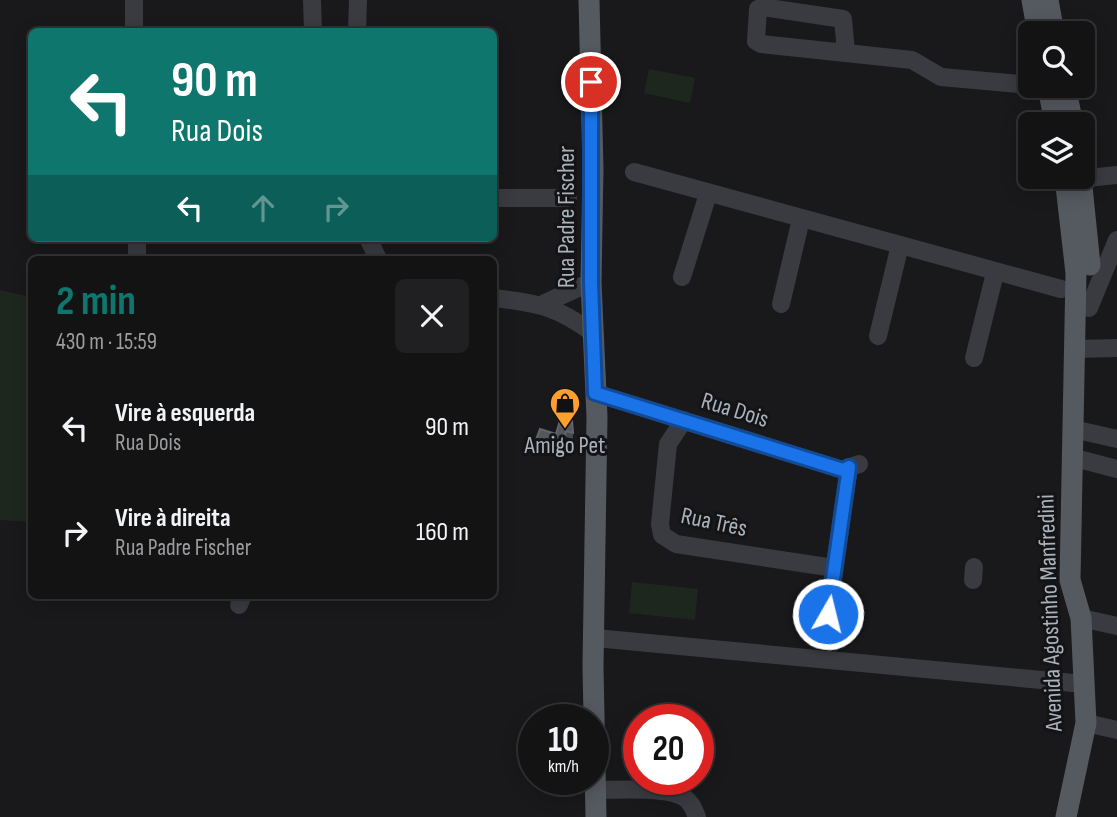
<!DOCTYPE html>
<html lang="pt">
<head>
<meta charset="utf-8">
<style>
	body { margin:0; font-family:"Sofia Sans Condensed",sans-serif; background:#202022; color:#f1f3f6; height:100vh; display:flex; flex-direction:column; font-size:26px; white-space:nowrap }
	* { box-sizing:border-box; margin:0 }
	p { font-size:23px; color:#9d9ea0 }
	.icon { flex:none; width:38px; height:38px; fill:none; stroke:currentColor; stroke-width:2; stroke-linecap:round; stroke-linejoin:round }
	.map { position:relative; flex:1; overflow:hidden }
	.details { position:absolute; left:28px; top:256px; width:469px; height:343px; display:flex; flex-direction:column; background:#131314; border-radius:10px; box-shadow:0 4px 18px #0003,0 0 0 2px #323234 }
	.details>* { flex:none }
	.hud { position:absolute; left:28px; top:28px; width:469px; height:214px; border-radius:10px; box-shadow:0 4px 18px #0003,0 0 0 2px #323234; background:#0f766e; color:#fff; overflow:hidden }
	.controls { position:absolute; left:1018px; top:21px; display:grid; gap:14px }
	.controls a { display:grid; place-items:center; width:77px; height:77px; border-radius:10px; background:#131314; box-shadow:0 4px 18px #0003,0 0 0 2px #323234; font-size:35px }
	.speed { position:absolute; left:518px; top:704px; display:flex; gap:14px; font-size:35px; font-weight:700; text-align:center }
	.speed>* { display:grid; place-content:center; width:91px; height:91px; border-radius:50%; background:#131314; box-shadow:0 4px 18px #0003,0 0 0 2px #323234; line-height:1 }
	.speed small { font-size:18px; font-weight:400 }
	.speed .limit { border:10px solid #d22; background:#fff; color:#111 }
	.pin { position:absolute; display:grid; place-items:center; width:60px; height:60px; color:#fff; margin:-30px; border:4px solid #fff; border-radius:50%; box-shadow:0 2px 7px #0007 }
	.me { position:absolute; width:77px; margin:-38px; rotate:8deg; stroke-linejoin:round; filter:drop-shadow(0 0 5px #0008) }
	.turn { display:flex; align-items:center; gap:24px; height:147px; padding:0 28px; font-size:32px }
	.turn .icon { width:91px; height:91px; stroke-width:2.5 }
	.turn b { display:block; font-size:49px; line-height:60px }
	.lanes { display:flex; align-items:center; height:66px; padding:0 28px; background:#0003; justify-content:center; gap:35px; direction:ltr }
	.lanes .off { opacity:.35 }
	.round { display:grid; place-items:center; flex:none; width:74px; height:74px; border-radius:10px; background:#202022 }
	.headline { display:flex; align-items:center; justify-content:space-between; height:119px; padding:0 28px }
	h1 { font-size:42px; font-weight:700; line-height:52px; color:#0f766e }
	ul { padding:0; list-style:none }
	li { display:flex; align-items:center; gap:21px; height:105px; padding:0 28px }
	li div { flex:1 }
	li b { display:block; font-size:26px }
	li em { font-style:normal }
	.map>svg:first-child { display:block }
	.green { fill:#1e271e }
	.lines { fill:none; stroke-linecap:round; stroke-linejoin:round }
	.minor { stroke:#393b41; stroke-width:18 }
	.major { stroke:#555960; stroke-width:21 }
	.wall { fill:#4a4c50 }
	.shaded-wall { fill:#323336 }
	.building { fill:#55575c; stroke:#62656b; stroke-width:2 }
	.route-casing { stroke:#114b97; stroke-width:18 }
	.route { stroke:#1a73e8; stroke-width:12 }
	.labels { text-anchor:middle; dominant-baseline:central; stroke-width:6; stroke-linejoin:round; paint-order:stroke }
	.street-label { font-size:24px; fill:#aab2bc; stroke:#141416 }
	.poi-label { font-size:24px; fill:#aab2bc; stroke:#141416 }
</style>
</head>
<body>
<div class="map">
<svg width="1117" height="817" viewBox="0 0 1117 817">
	<rect width="100%" height="100%" fill="#19191b"/>
	<g class="green">
		<path d="M 649,69 L 695,78 L 690,103 L 644,93 Z"/>
		<path d="M 0,290 L 31,297 L 31,522 L 0,520 Z"/>
		<path d="M 632,582 L 698,589 L 695,620 L 629,613 Z"/>
	</g>
	<g class="lines">
		<g class="minor">
			<path d="M 312,0 L 313,32"/>
			<path d="M 134,32 L 134,0"/>
			<path d="M 357,32 L 358,0"/>
			<path d="M 846,52 L 843,19 L 762,7 L 758,9 L 756,41 L 761,44 L 912,60 L 941,77 L 1031,85"/>
			<path d="M 634,172 L 1061,289"/>
			<path d="M 1068,180 L 1117,175"/>
			<path d="M 494,198 L 568,198"/>
			<path d="M 137,238 L 137,259"/>
			<path d="M 368,238 L 378,259"/>
			<path d="M 682,277 L 708,194"/>
			<path d="M 494,298 C 537,303 556,306 593,333"/>
			<path d="M 543,304 L 591,282"/>
			<path d="M 781,304 L 801,219"/>
			<path d="M 1089,308 L 1117,240"/>
			<path d="M 878,336 L 900,245"/>
			<path d="M 1075,349 L 1117,348"/>
			<path d="M 974,358 L 995,273"/>
			<path d="M 595,393 L 843,470 L 859,464"/>
			<path d="M 684,420 L 668,444 L 660,524 L 662,535 L 676,544 L 834,568"/>
			<path d="M 1073,429 L 1117,439"/>
			<path d="M 1071,457 L 1117,469"/>
			<path d="M 973,580 L 974,567"/>
			<path d="M 239,605 L 243,595"/>
			<path d="M 828,614 L 849,467"/>
			<path d="M 1081,618 L 1117,626"/>
			<path d="M 595,638 L 1084,684"/>
			<path d="M 1086,723 L 1117,730"/>
			<path d="M 595,790 C 617,790 668,786 685,798 C 692,803 694,810 697,817"/>
		</g>
		<g class="major">
			<path d="M 589,0 L 593,169 L 591,282 L 597,417 L 593,666 L 596,817"/>
			<path d="M 1032,0 L 1038,33"/>
			<path d="M 1048,0 L 1054,33"/>
			<path d="M 1048,86 L 1055,124"/>
			<path d="M 1065,86 L 1073,124"/>
			<path d="M 1065,177 L 1076,273 L 1070,580 L 1081,618 L 1086,723 L 1066,817"/>
			<path d="M 1081,177 L 1090,265"/>
		</g>
	</g>
	<path class="wall" d="M 572,421 L 573,439 L 566,437 L 561,454 L 536,445 L 536,440 L 556,434 Z"/>
	<path class="shaded-wall" d="M 566,431 L 566,437 L 561,454 L 561,449 Z"/>
	<path class="building" d="M 561,417 L 572,421 L 573,433 L 566,431 L 561,449 L 536,440 L 540,429 L 556,434 Z"/>
	<g class="lines">
		<g class="route-casing">
			<path id="route" d="M 591,82 L 591,282 L 595,393 L 843,470 L 849,467 L 828,614"/>
		</g>
		<use href="#route" class="route"/>
	</g>
	<defs>
		<g id="shop-pin" transform="scale(1.575)"><path d="M0 17L-7.5 6A9.5 9.5 0 1 1 7.5 6Z" fill="#ff9f2d" stroke="#141416"/><path d="M-5-2.5h2.3a2.7 3.5 0 0 1 5.4 0H5L5.5 6h-11ZM-1.5-2.5h3a1.5 2.3 0 0 0-3 0Z" fill="#111"/></g>
	</defs>
	<g fill-rule="evenodd">
		<use href="#shop-pin" x="565" y="403"/>
	</g>
	<g class="labels">
		<g class="street-label">
			<text transform="translate(566 217) rotate(-90)">Rua Padre Fischer</text>
			<text transform="translate(735 410) rotate(17)">Rua Dois</text>
			<text transform="translate(714 522) rotate(12)">Rua Três</text>
			<text transform="translate(1050 613) rotate(-92)">Avenida Agostinho Manfredini</text>
		</g>
		<g class="poi-label">
			<text x="565" y="445">Amigo Pet</text>
		</g>
	</g>
</svg>
<div class="controls">
<a><svg class="icon" aria-label="search" viewBox="0 0 24 24"><circle cx="10" cy="10" r="6"/><path d="M15 15l6 6"/></svg></a>
<a><svg class="icon" aria-label="layers" viewBox="0 0 24 24"><path d="M12 4l9 5-9 5-9-5zM3 14l9 5 9-5"/></svg></a>
</div>
<div class="speed"><div>10<small>km/h</small></div><div class="limit">20</div></div>
<div class="pin" style="left:591px;top:82px;background:#d93025"><svg class="icon" aria-label="arrive" viewBox="0 0 24 24"><path d="M6 21V4h12l-3 4 3 4H6"/></svg></div>
<svg class="me" style="left:828px;top:614px" viewBox="-20 -20 40 40"><circle r="17" fill="#1a73e8" stroke="#fff" stroke-width="3"/><path d="M0-11L8 9 0 5-8 9z" fill="#fff"/></svg>
<div class="hud">
<div class="turn"><svg class="icon" aria-label="left" viewBox="0 0 24 24"><path d="M17 20v-9H6M10 6l-5 5 5 5"/></svg><div><b>90 m</b>Rua Dois</div></div>
<div class="lanes"><svg class="icon" aria-label="left" viewBox="0 0 24 24"><path d="M17 20v-9H6M10 6l-5 5 5 5"/></svg><svg class="icon off" aria-label="ahead" viewBox="0 0 24 24"><path d="M12 20V5M6 11l6-6 6 6"/></svg><svg class="icon off" aria-label="right" viewBox="0 0 24 24"><path d="M7 20v-9h11M14 6l5 5-5 5"/></svg></div>
</div>
<section class="details">
<div class="headline"><div><h1>2 min</h1><p>430 m · 15:59</p></div><a class="round"><svg class="icon" aria-label="close" viewBox="0 0 24 24"><path d="M6 6l12 12M18 6L6 18"/></svg></a></div>
<ul>
<li><svg class="icon" aria-label="left" viewBox="0 0 24 24"><path d="M17 20v-9H6M10 6l-5 5 5 5"/></svg><div><b>Vire à esquerda</b><p>Rua Dois</p></div><em>90 m</em></li>
<li><svg class="icon" aria-label="right" viewBox="0 0 24 24"><path d="M7 20v-9h11M14 6l5 5-5 5"/></svg><div><b>Vire à direita</b><p>Rua Padre Fischer</p></div><em>160 m</em></li>
</ul>
</section>
</div>
</body>
</html>
